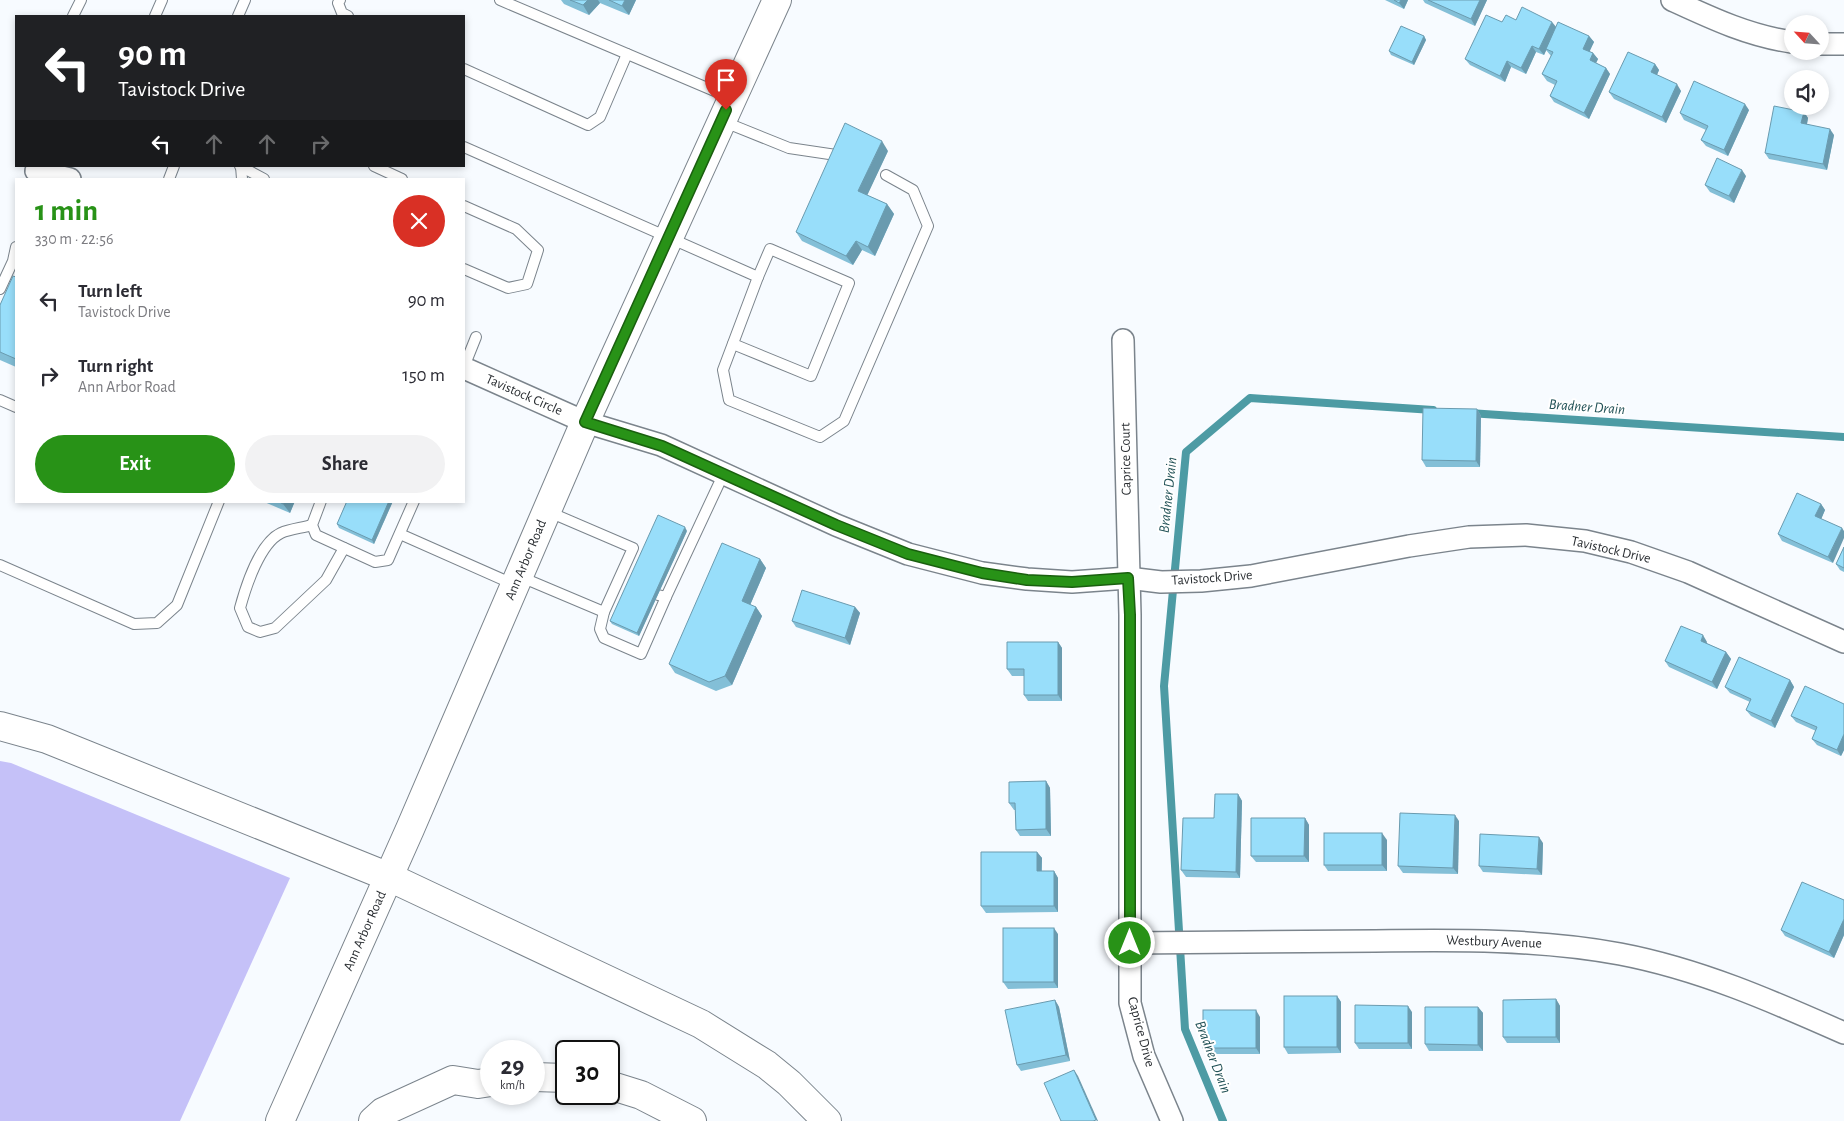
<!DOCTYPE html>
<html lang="en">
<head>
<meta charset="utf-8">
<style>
	body { margin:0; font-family:"Alegreya Sans",sans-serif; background:#f2f2f3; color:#2b2b33; height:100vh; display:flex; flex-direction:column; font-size:19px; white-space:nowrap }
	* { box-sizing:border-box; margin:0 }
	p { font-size:16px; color:#7c7c81 }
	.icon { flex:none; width:28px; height:28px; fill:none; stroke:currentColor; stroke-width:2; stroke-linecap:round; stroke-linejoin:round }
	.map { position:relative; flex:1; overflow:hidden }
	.side { position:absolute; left:15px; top:178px; width:450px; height:325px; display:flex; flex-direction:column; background:#fff; border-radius:0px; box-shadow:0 2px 8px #0003 }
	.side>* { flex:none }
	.banner { position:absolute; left:15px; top:15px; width:450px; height:152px; border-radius:0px; box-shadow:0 2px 8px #0003; background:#202124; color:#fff; overflow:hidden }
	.needle { width:32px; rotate:296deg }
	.buttons { position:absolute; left:1784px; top:15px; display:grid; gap:10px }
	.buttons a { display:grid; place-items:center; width:45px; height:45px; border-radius:50%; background:#fff; box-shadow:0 2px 8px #0003; font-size:25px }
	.speed { position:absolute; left:480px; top:1040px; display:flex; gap:10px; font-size:25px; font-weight:700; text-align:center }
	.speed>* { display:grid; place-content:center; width:65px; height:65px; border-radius:50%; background:#fff; box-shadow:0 2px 8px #0003; line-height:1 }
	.speed small { font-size:12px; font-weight:400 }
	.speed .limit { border:2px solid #111; border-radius:8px; background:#fff; color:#111 }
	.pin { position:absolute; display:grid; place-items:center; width:42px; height:42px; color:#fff; margin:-51px -21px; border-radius:50% 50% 50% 0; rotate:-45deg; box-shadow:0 0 5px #0007 }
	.pin .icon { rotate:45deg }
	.me { position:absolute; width:55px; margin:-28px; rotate:0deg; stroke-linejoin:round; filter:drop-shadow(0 0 4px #0008) }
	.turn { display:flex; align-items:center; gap:18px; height:105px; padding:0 20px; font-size:22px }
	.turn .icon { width:65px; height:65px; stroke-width:2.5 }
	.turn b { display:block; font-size:35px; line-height:42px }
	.lanes { display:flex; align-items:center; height:48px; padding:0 20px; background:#0003; justify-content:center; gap:25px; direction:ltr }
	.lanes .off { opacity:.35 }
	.round { display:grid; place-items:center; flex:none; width:52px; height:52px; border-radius:26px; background:#f2f2f3 }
	.summary { display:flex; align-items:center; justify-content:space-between; height:85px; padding:0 20px }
	h1 { font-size:30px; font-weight:700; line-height:38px; color:#289217 }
	.cta { display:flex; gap:10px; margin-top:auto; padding:10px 20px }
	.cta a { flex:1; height:58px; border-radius:30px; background:#289217; color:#fff; font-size:20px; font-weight:700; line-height:58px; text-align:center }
	.cta a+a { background:#f2f2f3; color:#2b2b33 }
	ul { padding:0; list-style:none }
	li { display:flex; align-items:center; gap:15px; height:75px; padding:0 20px }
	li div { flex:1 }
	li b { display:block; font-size:19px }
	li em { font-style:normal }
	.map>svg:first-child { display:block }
	.green { fill:#c5c1f8 }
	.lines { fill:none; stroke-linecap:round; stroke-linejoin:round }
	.stream { stroke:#4d9ba4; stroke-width:8 }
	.lane-casing { stroke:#7b848c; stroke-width:12 }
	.street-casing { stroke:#7b848c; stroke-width:24 }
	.secondary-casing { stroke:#7b848c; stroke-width:30 }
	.highway-casing { stroke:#7b848c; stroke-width:30 }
	.lane { stroke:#fff; stroke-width:10 }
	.street { stroke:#fff; stroke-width:21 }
	.secondary { stroke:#fff; stroke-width:28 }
	.highway { stroke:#fff; stroke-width:28 }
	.wall { fill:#83bfd7 }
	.shaded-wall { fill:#6a9baf }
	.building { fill:#98defa; stroke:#6a9baf }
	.route-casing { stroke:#1a5f0f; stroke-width:12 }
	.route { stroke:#289217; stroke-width:9 }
	.labels { text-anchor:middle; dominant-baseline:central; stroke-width:4; stroke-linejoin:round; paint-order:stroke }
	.street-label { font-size:14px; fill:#292d31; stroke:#fff }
	.water-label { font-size:15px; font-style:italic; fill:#225257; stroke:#fff }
</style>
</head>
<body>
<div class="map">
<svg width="1844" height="1121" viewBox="0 0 1844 1121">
	<rect width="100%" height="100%" fill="#f7fbff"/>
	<path class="green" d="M 0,761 L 11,763 L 290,878 L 180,1121 L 0,1121 Z"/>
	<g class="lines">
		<g class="stream">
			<path d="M 1469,413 L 1844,437"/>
			<path d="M 1223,1121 L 1185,1029 L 1164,686 L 1186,452 L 1250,398 L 1433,410"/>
		</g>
		<g class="lane-casing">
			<g id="lane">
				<path d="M 340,0 L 338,3 L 342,13 L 348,16"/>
				<path d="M 500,0 L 731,98"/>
				<path d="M 73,16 L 81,0"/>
				<path d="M 155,16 L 162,0"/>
				<path d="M 238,16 L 245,0"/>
				<path d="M 464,69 L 588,125 L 600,117 L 627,54"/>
				<path d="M 722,121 L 789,148 L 836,155"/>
				<path d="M 464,147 L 758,277 L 723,370 L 729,400 L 820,437 L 844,421 L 928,226 L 913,190 L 886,175"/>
				<path d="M 240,166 L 264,179"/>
				<path d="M 241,166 L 242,179"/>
				<path d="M 374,166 L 402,179"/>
				<path d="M 169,179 L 174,166"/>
				<path d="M 464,206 L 516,229 L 538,250 L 527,284 L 508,288 L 464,269"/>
				<path d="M 0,289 L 13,261 L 16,247"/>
				<path d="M 733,344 L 811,376 L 849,283 L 770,249 L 758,277"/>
				<path d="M 464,367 L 476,337"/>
				<path d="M 0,400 L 16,407"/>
				<path d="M 321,501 L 312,525 L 316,535 L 375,562 L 388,560 L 414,501"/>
				<path d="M 312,525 C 302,528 290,529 281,533 C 260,543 246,586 240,608 L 248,627 L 260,632 L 275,628 L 326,580 L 344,548"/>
				<path d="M 400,534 L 513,584"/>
				<path d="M 0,565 L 134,624 L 157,623 L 177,605 L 219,501"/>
				<path d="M 521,577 L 604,612 L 633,548 L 549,512"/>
				<path d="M 658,595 L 666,597 L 723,475"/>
				<path d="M 604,612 L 600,629 L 604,638 L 641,654 L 666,597"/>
			</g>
		</g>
		<g class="street-casing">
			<g id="street">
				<path d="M 1672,0 C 1711,18 1749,36 1792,42"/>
				<path d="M 1820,44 L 1844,44"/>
				<path d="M 36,171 L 70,179"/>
				<path d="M 1123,340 L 1130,615 L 1130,1003 L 1144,1056 L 1172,1121"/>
				<path d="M 464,368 L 585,422 L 661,445 L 836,525 L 908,554 L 982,573 L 1027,579 L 1072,582 L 1128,578 L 1161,582 L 1201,581 L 1251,576 L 1409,546 L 1469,537 L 1526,535 L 1585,541 L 1631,552 L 1688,572 L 1844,642"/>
				<path d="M 1130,943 C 1211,943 1293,942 1375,941 C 1457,940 1539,939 1620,954 C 1699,969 1772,1001 1844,1033"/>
			</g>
		</g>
		<g class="secondary-casing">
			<path id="secondary" d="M 280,1121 L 410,829 L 585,422 L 777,0"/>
		</g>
		<g class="highway-casing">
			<g id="highway">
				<path d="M 0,726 L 47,739 L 389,877 L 701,1024 L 767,1065 L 789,1083 L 827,1121"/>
				<path d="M 534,1077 L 566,1078"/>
				<path d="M 609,1085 L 641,1095 L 692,1121"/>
				<path d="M 373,1121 L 383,1112 L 453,1080 L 478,1084 L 491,1082"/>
			</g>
		</g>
		<use href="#lane" class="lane"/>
		<use href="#street" class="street"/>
		<use href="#secondary" class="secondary"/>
		<use href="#highway" class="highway"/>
	</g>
	<g class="wall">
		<path d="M 561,0 L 636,0 L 629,15 L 600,3 L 589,15 L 564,4 Z"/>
		<path d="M 1385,0 L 1408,0 L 1404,9 Z"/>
		<path d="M 1423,0 L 1487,0 L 1475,26 L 1425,3 Z"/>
		<path d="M 1516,20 L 1556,27 L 1589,36 L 1594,42 L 1589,51 L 1593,53 L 1598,59 L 1596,63 L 1606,68 L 1610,74 L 1589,119 L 1554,102 L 1550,96 L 1555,85 L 1547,81 L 1542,74 L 1551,56 L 1546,50 L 1544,55 L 1536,52 L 1526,74 L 1511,67 L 1505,82 L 1470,65 L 1465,59 L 1502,22 Z"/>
		<path d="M 1424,36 L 1426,40 L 1414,65 L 1391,55 L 1389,51 Z"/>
		<path d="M 1655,64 L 1659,70 L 1657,75 L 1681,91 L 1666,123 L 1614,99 L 1609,92 Z"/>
		<path d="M 1749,110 L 1728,156 L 1706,146 L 1701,140 L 1706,130 L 1684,120 L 1680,113 Z"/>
		<path d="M 1804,112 L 1808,118 L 1807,124 L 1834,135 L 1827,170 L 1769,159 L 1765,153 Z"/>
		<path d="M 888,151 L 867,195 L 887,204 L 894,214 L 875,256 L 862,250 L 853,265 L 802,241 L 796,232 Z"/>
		<path d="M 1746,176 L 1734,203 L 1710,192 L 1705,185 Z"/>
		<path d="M 16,277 L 16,367 L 0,360 L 0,305 Z"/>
		<path d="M 1477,409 L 1481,416 L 1480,467 L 1426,467 L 1422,460 Z"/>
		<path d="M 262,501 L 295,501 L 290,513 Z"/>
		<path d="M 347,501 L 393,501 L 374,544 L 339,528 L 337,524 Z"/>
		<path d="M 1821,504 L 1825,510 L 1821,519 L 1833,563 L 1782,541 L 1778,534 Z"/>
		<path d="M 687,531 L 639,636 L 612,624 L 610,621 Z"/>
		<path d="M 1844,547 L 1844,572 L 1840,570 L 1836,564 Z"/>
		<path d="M 760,559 L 766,568 L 750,605 L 756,607 L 762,616 L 732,685 L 716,691 L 675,673 L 669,664 Z"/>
		<path d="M 855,607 L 860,613 L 850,645 L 796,627 L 792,621 Z"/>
		<path d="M 1058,642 L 1062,648 L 1062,701 L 1028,701 L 1024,695 L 1024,676 L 1012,676 L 1007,669 Z"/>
		<path d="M 1707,642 L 1706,643 L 1726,652 L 1731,659 L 1717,689 L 1669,667 L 1665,661 Z"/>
		<path d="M 1790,680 L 1794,687 L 1775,728 L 1751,716 L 1746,710 L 1750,702 L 1730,693 L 1725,687 Z"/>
		<path d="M 1844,704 L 1844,750 L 1841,756 L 1817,745 L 1812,739 L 1816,731 L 1796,722 L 1791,716 Z"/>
		<path d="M 1046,781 L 1050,788 L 1051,836 L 1020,836 L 1016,830 L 1015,810 L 1014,810 L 1009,803 Z"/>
		<path d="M 1238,794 L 1242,801 L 1240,878 L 1186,877 L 1181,870 Z"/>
		<path d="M 1305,818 L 1309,825 L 1309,862 L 1256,862 L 1251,856 Z"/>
		<path d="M 1459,821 L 1458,874 L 1403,873 L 1398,866 Z"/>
		<path d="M 1387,840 L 1387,871 L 1328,871 L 1324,865 Z"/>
		<path d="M 1543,843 L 1542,875 L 1483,872 L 1479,866 Z"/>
		<path d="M 1037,852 L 1042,858 L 1042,871 L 1054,871 L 1058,878 L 1058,912 L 986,913 L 981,906 Z"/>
		<path d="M 1844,900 L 1844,935 L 1834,958 L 1785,936 L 1781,930 Z"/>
		<path d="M 1058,934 L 1058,988 L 1008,989 L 1003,982 Z"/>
		<path d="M 1337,996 L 1341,1002 L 1341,1053 L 1288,1054 L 1284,1047 Z"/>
		<path d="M 1556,999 L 1560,1006 L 1560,1043 L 1507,1043 L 1503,1037 Z"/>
		<path d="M 1055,1000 L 1059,1007 L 1070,1061 L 1021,1071 L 1017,1065 Z"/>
		<path d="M 1478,1007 L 1483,1013 L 1483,1051 L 1429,1051 L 1425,1044 Z"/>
		<path d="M 1412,1012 L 1412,1049 L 1359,1049 L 1355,1043 Z"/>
		<path d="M 1260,1017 L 1260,1054 L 1207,1054 L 1203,1048 Z"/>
	</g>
	<g class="shaded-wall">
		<path d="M 588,0 L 598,0 L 600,3 L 589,15 L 583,5 Z"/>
		<path d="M 625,0 L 636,0 L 629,15 L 622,6 Z"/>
		<path d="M 1401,0 L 1408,0 L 1404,9 L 1399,3 Z"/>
		<path d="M 1480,0 L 1487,0 L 1475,26 L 1471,19 Z"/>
		<path d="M 1552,22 L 1557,28 L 1544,55 L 1539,49 Z"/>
		<path d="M 1424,36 L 1426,40 L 1414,65 L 1412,62 Z"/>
		<path d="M 1589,36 L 1594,42 L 1588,55 L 1583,49 Z"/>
		<path d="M 1532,46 L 1536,52 L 1526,74 L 1521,68 Z"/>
		<path d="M 1593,53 L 1598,59 L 1594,67 L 1590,60 Z"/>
		<path d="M 1507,61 L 1511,67 L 1505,82 L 1500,76 Z"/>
		<path d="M 1655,64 L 1659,70 L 1655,79 L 1651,72 Z"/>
		<path d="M 1606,68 L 1610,74 L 1589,119 L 1584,113 Z"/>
		<path d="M 1677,84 L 1681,91 L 1666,123 L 1662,117 Z"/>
		<path d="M 1745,104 L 1749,110 L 1728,156 L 1724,150 Z"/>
		<path d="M 1804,112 L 1808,118 L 1806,129 L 1801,123 Z"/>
		<path d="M 1830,129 L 1834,135 L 1827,170 L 1823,164 Z"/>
		<path d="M 882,141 L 888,151 L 865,200 L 858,191 Z"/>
		<path d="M 1742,170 L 1746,176 L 1734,203 L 1729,196 Z"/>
		<path d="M 887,204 L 894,214 L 875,256 L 868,247 Z"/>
		<path d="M 856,241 L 862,250 L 853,265 L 846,256 Z"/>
		<path d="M 1477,409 L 1481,416 L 1480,467 L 1476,461 Z"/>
		<path d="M 285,501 L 295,501 L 290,513 L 283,504 Z"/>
		<path d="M 389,501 L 393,501 L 374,544 L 372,540 Z"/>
		<path d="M 1821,504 L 1825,510 L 1820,522 L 1815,516 Z"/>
		<path d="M 685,527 L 687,531 L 639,636 L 637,633 Z"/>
		<path d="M 1842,528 L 1844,531 L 1844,538 L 1833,563 L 1828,557 Z"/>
		<path d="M 760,559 L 766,568 L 748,610 L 742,601 Z"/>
		<path d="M 756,607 L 762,616 L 732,685 L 725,676 Z"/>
		<path d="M 855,607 L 860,613 L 850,645 L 845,638 Z"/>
		<path d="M 1703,635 L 1707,642 L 1705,647 L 1701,641 Z"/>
		<path d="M 1058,642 L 1062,648 L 1062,701 L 1058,695 Z"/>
		<path d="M 1726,652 L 1731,659 L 1717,689 L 1712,682 Z"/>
		<path d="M 1790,680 L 1794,687 L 1775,728 L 1771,721 Z"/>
		<path d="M 1844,734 L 1844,750 L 1841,756 L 1837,750 Z"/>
		<path d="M 1046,781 L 1050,788 L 1051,836 L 1046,829 Z"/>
		<path d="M 1238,794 L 1242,801 L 1240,878 L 1236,872 Z"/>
		<path d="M 1455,815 L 1459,821 L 1458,874 L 1453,868 Z"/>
		<path d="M 1305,818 L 1309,825 L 1309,862 L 1304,856 Z"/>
		<path d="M 1382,833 L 1387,840 L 1387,871 L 1382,865 Z"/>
		<path d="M 1539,837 L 1543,843 L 1542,875 L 1537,869 Z"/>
		<path d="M 1037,852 L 1042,858 L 1041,878 L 1037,871 Z"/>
		<path d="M 1054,871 L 1058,878 L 1058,912 L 1054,906 Z"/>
		<path d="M 1844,919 L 1844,935 L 1834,958 L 1829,952 Z"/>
		<path d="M 1054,928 L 1058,934 L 1058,988 L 1054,982 Z"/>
		<path d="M 1337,996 L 1341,1002 L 1341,1053 L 1337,1047 Z"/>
		<path d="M 1556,999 L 1560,1006 L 1560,1043 L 1556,1037 Z"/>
		<path d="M 1055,1000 L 1059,1007 L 1070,1061 L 1066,1055 Z"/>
		<path d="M 1408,1006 L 1412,1012 L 1412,1049 L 1408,1043 Z"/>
		<path d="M 1478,1007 L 1483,1013 L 1483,1051 L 1478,1045 Z"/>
		<path d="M 1256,1010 L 1260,1017 L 1260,1054 L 1256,1048 Z"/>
		<path d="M 1074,1070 L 1078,1076 L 1098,1121 L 1097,1121 L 1096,1120 Z"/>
	</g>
	<g class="building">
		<path d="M 570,0 L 588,0 L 583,5 Z"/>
		<path d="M 609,0 L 625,0 L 622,6 Z"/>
		<path d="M 1394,0 L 1401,0 L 1399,3 Z"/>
		<path d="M 1428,0 L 1480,0 L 1471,19 Z"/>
		<path d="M 1522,7 L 1552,22 L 1539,49 L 1532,46 L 1521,68 L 1507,61 L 1500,76 L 1465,59 L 1486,15 L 1502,22 L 1506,15 L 1516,20 Z"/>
		<path d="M 1558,22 L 1589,36 L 1583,49 L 1593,53 L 1590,60 L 1606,68 L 1584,113 L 1550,96 L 1557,81 L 1542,74 L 1553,52 L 1546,49 Z"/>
		<path d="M 1401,26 L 1424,36 L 1412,62 L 1389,51 Z"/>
		<path d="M 1628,52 L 1655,64 L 1651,72 L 1677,84 L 1662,117 L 1609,92 Z"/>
		<path d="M 1694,81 L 1745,104 L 1724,150 L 1701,140 L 1708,126 L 1680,113 Z"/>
		<path d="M 1774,106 L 1804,112 L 1801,123 L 1830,129 L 1823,164 L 1765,153 Z"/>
		<path d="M 845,123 L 882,141 L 858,191 L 887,204 L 868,247 L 856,241 L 846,256 L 796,232 Z"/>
		<path d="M 1717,158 L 1742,170 L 1729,196 L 1705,185 Z"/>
		<path d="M 13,276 L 16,277 L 16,359 L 0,352 L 0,305 Z"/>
		<path d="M 1423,408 L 1477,409 L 1476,461 L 1422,460 Z"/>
		<path d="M 1797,493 L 1821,504 L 1815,516 L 1842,528 L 1828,557 L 1778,534 Z"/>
		<path d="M 278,501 L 285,501 L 283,504 Z"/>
		<path d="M 347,501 L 389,501 L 372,540 L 337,524 Z"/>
		<path d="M 658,515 L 685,527 L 637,633 L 610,621 Z"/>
		<path d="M 722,543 L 760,559 L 742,601 L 756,607 L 725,676 L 709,682 L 669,664 Z"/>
		<path d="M 1844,547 L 1844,568 L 1836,564 Z"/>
		<path d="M 802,590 L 855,607 L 845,638 L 792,621 Z"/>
		<path d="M 1681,626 L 1703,635 L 1701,641 L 1726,652 L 1712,682 L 1665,661 Z"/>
		<path d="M 1007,642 L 1058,642 L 1058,695 L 1024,695 L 1024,669 L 1007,669 Z"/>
		<path d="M 1739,657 L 1790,680 L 1771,721 L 1746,710 L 1751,699 L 1725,687 Z"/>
		<path d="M 1805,686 L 1844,704 L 1844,734 L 1837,750 L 1812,739 L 1817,727 L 1791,716 Z"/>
		<path d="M 1046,781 L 1046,829 L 1016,830 L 1015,803 L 1009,803 L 1009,782 Z"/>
		<path d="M 1215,794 L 1238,794 L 1236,872 L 1181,870 L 1183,818 L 1214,818 Z"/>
		<path d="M 1400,813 L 1455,815 L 1453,868 L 1398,866 Z"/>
		<path d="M 1251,818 L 1305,818 L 1304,856 L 1251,856 Z"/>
		<rect x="1324" y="833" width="58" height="32"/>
		<path d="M 1480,834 L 1539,837 L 1537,869 L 1479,866 Z"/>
		<path d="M 981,852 L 1037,852 L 1037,871 L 1054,871 L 1054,906 L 981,906 Z"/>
		<path d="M 1802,882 L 1844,900 L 1844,919 L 1829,952 L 1781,930 Z"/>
		<rect x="1003" y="928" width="51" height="54"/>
		<rect x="1284" y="996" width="53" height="51"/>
		<path d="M 1556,999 L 1556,1037 L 1503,1037 L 1503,1000 Z"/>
		<path d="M 1055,1000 L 1066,1055 L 1017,1065 L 1005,1010 Z"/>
		<path d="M 1355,1005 L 1408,1006 L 1408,1043 L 1355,1043 Z"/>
		<path d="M 1425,1007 L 1478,1007 L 1478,1045 L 1425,1044 Z"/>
		<rect x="1203" y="1010" width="53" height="38"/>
		<path d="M 1074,1070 L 1096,1120 L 1093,1121 L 1061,1121 L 1044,1083 Z"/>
	</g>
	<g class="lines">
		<g class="route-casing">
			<path id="route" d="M 726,110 L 585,422 L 662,446 L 836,525 L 908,554 L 982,573 L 1027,580 L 1072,582 L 1128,578 L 1130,615 L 1130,943"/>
		</g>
		<use href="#route" class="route"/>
	</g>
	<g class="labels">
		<g class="street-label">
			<text transform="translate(524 395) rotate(24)">Tavistock Circle</text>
			<text transform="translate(1126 459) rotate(-91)">Caprice Court</text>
			<text transform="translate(1611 550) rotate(13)">Tavistock Drive</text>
			<text transform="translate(526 560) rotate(-67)">Ann Arbor Road</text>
			<text transform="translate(1212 578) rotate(-4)">Tavistock Drive</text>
			<text transform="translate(365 931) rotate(-66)">Ann Arbor Road</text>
			<text transform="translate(1494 942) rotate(2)">Westbury Avenue</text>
			<text transform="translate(1141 1032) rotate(75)">Caprice Drive</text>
		</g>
		<g class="water-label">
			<text transform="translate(1587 407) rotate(4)">Bradner Drain</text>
			<text transform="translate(1168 495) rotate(-84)">Bradner Drain</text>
			<text transform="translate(1213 1057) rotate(69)">Bradner Drain</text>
		</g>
	</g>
</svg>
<div class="buttons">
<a><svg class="needle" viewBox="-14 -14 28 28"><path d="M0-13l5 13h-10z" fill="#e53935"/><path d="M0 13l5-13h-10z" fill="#7c7c81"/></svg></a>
<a><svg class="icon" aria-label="sound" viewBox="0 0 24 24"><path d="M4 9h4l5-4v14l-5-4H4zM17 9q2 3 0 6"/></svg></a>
</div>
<div class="speed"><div>29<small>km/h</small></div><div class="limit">30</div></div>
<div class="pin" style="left:726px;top:110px;background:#d93025"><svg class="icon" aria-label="arrive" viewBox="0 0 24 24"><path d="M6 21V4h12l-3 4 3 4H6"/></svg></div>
<svg class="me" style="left:1130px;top:943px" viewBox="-20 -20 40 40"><circle r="17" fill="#289217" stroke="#fff" stroke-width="3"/><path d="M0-11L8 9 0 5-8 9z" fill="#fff"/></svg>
<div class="banner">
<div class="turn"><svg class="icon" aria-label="left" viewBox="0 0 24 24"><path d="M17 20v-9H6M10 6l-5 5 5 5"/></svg><div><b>90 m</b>Tavistock Drive</div></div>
<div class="lanes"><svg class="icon" aria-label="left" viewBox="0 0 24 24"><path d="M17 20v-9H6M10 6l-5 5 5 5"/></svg><svg class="icon off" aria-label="ahead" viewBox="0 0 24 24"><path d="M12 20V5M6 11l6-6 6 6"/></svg><svg class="icon off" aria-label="ahead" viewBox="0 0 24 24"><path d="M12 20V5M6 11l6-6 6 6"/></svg><svg class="icon off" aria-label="right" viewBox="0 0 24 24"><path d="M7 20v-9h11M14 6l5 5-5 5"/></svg></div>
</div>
<section class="side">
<div class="summary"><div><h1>1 min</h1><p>330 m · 22:56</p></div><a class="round" style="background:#d93025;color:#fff"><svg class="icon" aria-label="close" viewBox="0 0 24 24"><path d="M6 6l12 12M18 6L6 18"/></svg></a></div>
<ul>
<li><svg class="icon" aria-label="left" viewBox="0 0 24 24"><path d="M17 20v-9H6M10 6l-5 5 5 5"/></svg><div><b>Turn left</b><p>Tavistock Drive</p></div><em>90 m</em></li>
<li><svg class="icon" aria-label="right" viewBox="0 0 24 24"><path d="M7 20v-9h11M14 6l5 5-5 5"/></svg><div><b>Turn right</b><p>Ann Arbor Road</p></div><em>150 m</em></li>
</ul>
<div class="cta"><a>Exit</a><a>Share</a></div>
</section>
</div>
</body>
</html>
